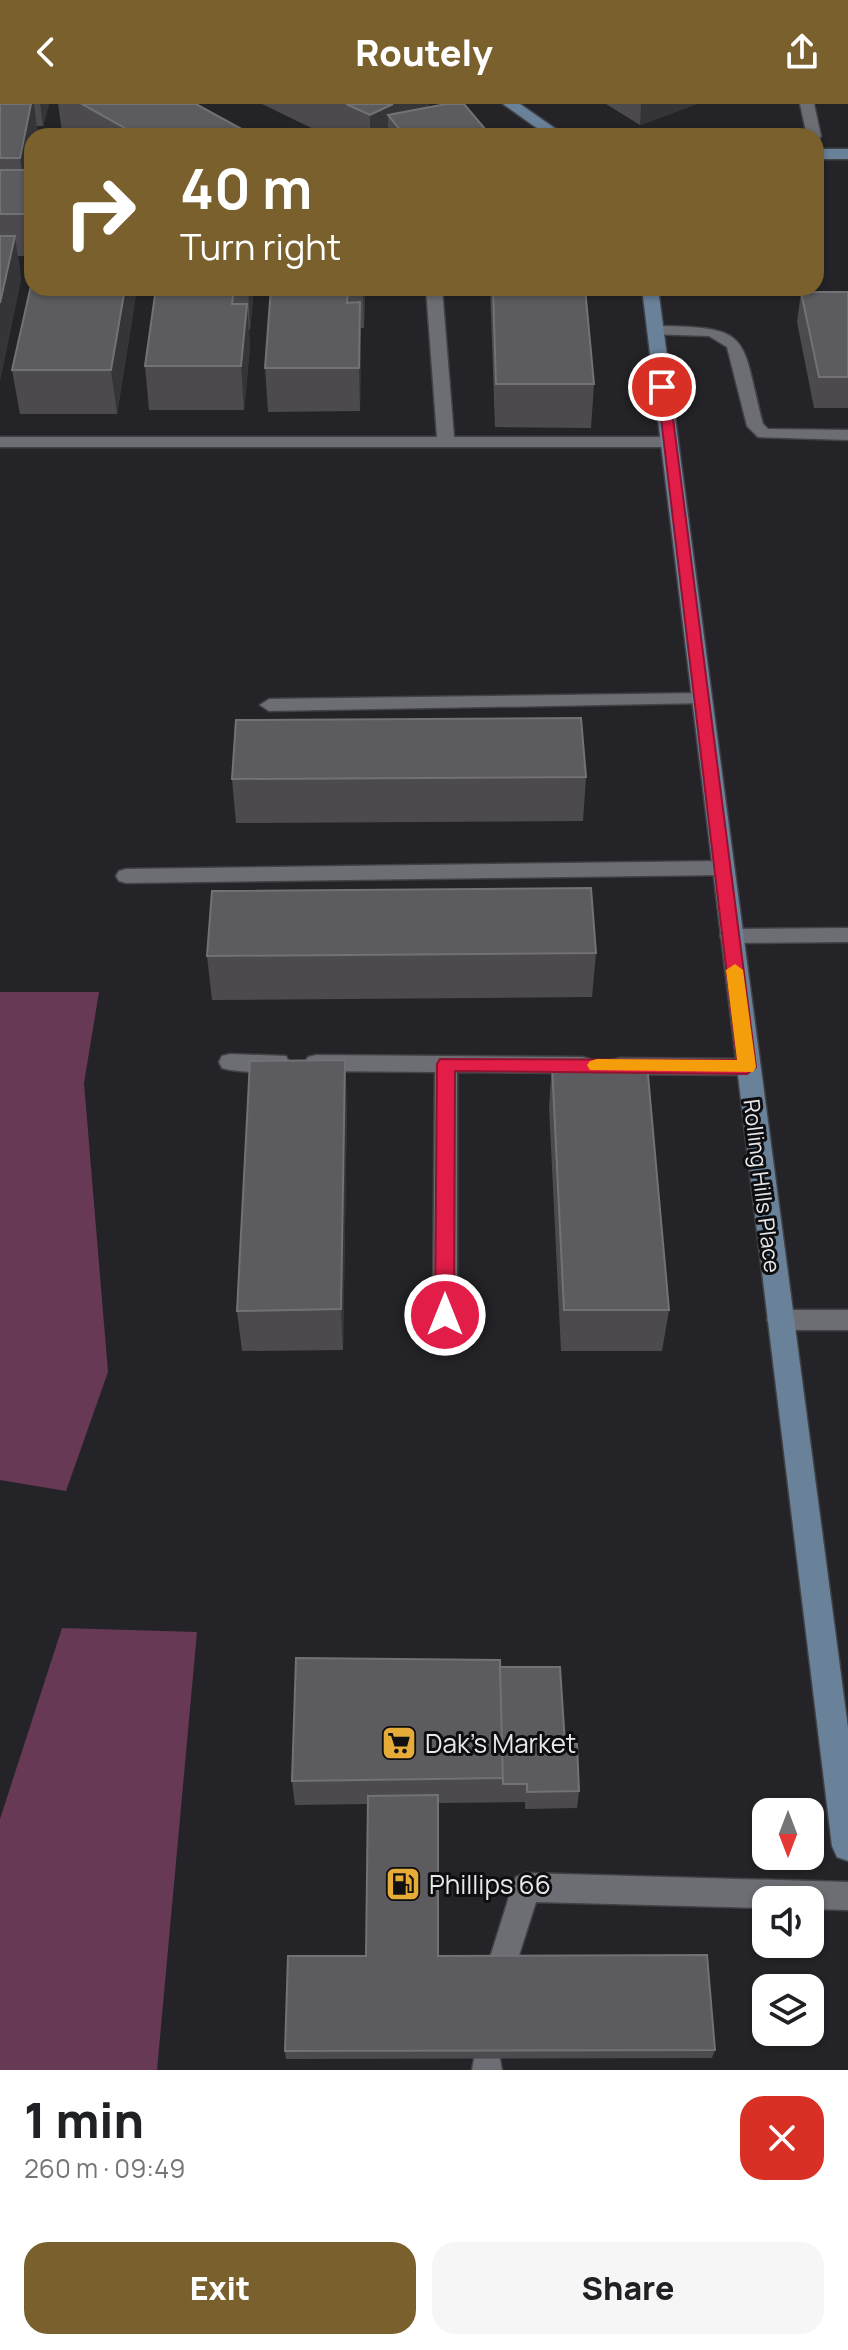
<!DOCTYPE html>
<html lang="en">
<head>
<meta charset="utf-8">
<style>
	body { margin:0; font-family:Manrope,sans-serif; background:#f6f6f6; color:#202124; height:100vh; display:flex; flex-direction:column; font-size:30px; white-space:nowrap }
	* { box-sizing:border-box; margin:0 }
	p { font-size:26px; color:#757577 }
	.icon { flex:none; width:44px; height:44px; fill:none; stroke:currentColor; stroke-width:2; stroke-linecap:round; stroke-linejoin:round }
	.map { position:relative; height:1966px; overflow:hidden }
	.drawer { display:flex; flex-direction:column; background:#fff; flex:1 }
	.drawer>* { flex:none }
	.banner { position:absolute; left:24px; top:24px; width:800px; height:168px; border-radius:24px; box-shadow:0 2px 6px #0004; background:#7a602d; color:#fff; overflow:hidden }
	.needle { width:52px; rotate:180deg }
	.buttons { position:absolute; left:752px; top:1694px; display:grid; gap:16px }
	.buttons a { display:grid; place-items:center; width:72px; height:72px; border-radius:16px; background:#fff; box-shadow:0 2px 6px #0004; font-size:40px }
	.pin { position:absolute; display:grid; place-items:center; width:68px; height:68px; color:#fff; margin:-34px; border:4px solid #fff; border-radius:50%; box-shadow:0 2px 8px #0007 }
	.me { position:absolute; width:88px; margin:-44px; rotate:0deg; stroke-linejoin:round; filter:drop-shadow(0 0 6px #0008) }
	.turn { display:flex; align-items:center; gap:28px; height:168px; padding:0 24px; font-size:36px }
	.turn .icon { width:104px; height:104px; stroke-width:2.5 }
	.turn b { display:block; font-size:56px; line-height:68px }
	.round { display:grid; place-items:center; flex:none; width:84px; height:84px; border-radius:24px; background:#f6f6f6 }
	.summary { display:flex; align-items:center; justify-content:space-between; height:136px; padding:0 24px }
	h1 { font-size:48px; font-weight:800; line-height:60px }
	.action { display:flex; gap:16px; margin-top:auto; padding:16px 24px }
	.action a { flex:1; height:92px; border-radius:24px; background:#7a602d; color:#fff; font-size:32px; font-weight:800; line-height:92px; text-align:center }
	.action a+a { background:#f6f6f6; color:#202124 }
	header { display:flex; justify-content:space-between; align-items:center; height:104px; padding:0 24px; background:#7a602d; color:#fff; font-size:36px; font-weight:800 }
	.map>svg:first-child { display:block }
	.forest { fill:#673955 }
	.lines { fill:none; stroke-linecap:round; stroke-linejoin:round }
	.lane-casing { stroke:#414245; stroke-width:3 }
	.secondary-casing { stroke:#414245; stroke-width:3 }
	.lane { fill:#6d6e73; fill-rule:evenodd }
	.secondary { fill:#698199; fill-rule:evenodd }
	.wall { fill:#4c4a4e }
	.shaded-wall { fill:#353438 }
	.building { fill:#5c5b5f; stroke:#727175; stroke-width:2 }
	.route { fill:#e11d48; stroke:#92132f; stroke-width:2 }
	.slow { fill:#f59e0b }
	.labels { text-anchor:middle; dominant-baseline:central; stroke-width:6; stroke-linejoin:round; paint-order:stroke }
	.street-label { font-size:22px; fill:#e7e8eb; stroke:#0e0e10 }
	.near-poi-label { font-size:26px; fill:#e7e8eb; stroke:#0e0e10; text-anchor:start }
</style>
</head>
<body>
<header><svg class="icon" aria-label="back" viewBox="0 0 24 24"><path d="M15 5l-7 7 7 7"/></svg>Routely<svg class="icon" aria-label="share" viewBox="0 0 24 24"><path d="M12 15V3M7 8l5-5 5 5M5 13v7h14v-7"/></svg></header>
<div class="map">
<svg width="848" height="1966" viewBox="0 0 848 1966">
	<rect width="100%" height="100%" fill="#242428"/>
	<g class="forest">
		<path d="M 0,888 L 99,888 L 84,979 L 108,1268 L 66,1387 L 0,1376 Z"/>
		<path d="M 62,1524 L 197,1528 L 157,1966 L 0,1966 L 0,1715 Z"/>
	</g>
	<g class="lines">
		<g class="lane-casing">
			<g id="lane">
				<path d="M 800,0 L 814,0 L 821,32 L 819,35 L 807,32 Z"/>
				<path d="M 426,184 L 442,184 L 454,333 L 669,333 L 677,338 L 669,343 L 0,343 L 0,333 L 437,333 Z"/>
				<path d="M 655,222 C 754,223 740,231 763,320 L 768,325 L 848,326 L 848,336 L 758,333 L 747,322 L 727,243 L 709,232 L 649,230 L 647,227 Z"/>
				<path d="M 701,589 L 708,591 L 710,595 L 708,599 L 269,607 L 260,601 L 269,595 Z"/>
				<path d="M 721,757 L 731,764 L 721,771 L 126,779 L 119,777 L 116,772 L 119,767 L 126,765 Z"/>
				<path d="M 848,824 L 848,838 L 730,839 L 723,837 L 720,832 L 723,827 L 730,825 Z"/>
				<path d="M 230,950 L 286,952 L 289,958 L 286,964 C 269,969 239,969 222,964 L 219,958 L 222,952 Z"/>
				<path d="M 316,951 L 582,953 L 590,955 L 593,961 L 590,967 L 582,969 L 457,968 L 457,1211 L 453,1218 L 445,1221 L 437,1218 L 433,1211 L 435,968 L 316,967 L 308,965 L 305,959 L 308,953 Z"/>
				<path d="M 620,954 L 747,955 L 755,957 L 758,963 L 755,969 L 747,971 L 620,970 L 612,968 L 609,962 L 612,956 Z"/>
				<path d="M 779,1206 L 848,1206 L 848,1226 L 779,1226 L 771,1223 L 767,1216 L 771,1209 Z"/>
				<path d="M 526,1769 L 848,1778 L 848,1806 L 810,1805 L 810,1796 L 766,1796 L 766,1804 L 536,1798 L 513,1870 L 503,1875 L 493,1870 L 488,1860 L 512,1783 L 516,1773 Z"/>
				<path d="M 487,1940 L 498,1944 L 502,1966 L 472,1966 L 476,1944 Z"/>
			</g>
		</g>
		<g class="secondary-casing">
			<g id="secondary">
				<path d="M 503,0 L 520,0 L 566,32 L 548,32 Z"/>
				<rect x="816" y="45" width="32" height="10"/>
				<path d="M 642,184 L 658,184 L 848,1624 L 848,1757 L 837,1753 L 832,1742 Z"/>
			</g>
		</g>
		<use href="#lane" class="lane"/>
		<use href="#secondary" class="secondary"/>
	</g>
	<g class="wall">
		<path d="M 0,0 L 49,0 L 43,22 L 37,22 L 38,32 L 32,32 L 32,152 L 18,152 L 21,175 L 0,276 Z"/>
		<path d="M 58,0 L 196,0 L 249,32 L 71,32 L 62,27 Z"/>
		<path d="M 262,0 L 429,0 L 429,3 L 491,32 L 328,32 Z"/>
		<path d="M 606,0 L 697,0 L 640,21 Z"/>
		<path d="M 137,184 L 117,310 L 20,310 L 12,266 Z"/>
		<path d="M 156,184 L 254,184 L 250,226 L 249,226 L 250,243 L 244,306 L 149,306 L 145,262 Z"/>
		<path d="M 271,184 L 365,184 L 364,224 L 361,224 L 360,307 L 268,308 L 265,264 Z"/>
		<path d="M 490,184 L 585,184 L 594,280 L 591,324 L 495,323 Z"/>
		<path d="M 801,188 L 848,188 L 848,304 L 814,304 L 797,218 Z"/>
		<path d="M 586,673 L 583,717 L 236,719 L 232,675 Z"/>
		<path d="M 596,849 L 592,893 L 212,896 L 207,852 Z"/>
		<path d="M 552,960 L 669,1206 L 662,1247 L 561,1247 L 549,1003 Z"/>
		<path d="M 347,999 L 343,1246 L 242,1247 L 237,1207 Z"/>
		<path d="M 500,1563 L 565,1640 L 579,1687 L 577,1704 L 525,1705 L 525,1698 L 438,1699 L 438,1852 L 715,1946 L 712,1954 L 286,1955 L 285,1947 L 366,1852 L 368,1700 L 295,1701 L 292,1677 Z"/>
	</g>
	<g class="shaded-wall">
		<path d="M 31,0 L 34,0 L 38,32 L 32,32 L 32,66 L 26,96 L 20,54 Z"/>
		<path d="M 40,0 L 49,0 L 43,22 Z"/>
		<path d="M 393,0 L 429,0 L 429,24 L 388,11 L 388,32 L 370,32 L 370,11 Z"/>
		<path d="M 641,0 L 697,0 L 640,21 Z"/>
		<path d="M 15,132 L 21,175 L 0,276 L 0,199 Z"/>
		<path d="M 125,184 L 137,184 L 117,310 L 111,266 Z"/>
		<path d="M 248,184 L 254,184 L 250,226 Z"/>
		<path d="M 363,184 L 365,184 L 364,224 Z"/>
		<path d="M 360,198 L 361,242 L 360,307 L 359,264 Z"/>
		<path d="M 247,200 L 250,243 L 244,306 L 241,262 Z"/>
		<path d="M 345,956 L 347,999 L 343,1246 L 341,1205 Z"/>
	</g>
	<g class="building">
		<path d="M 0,0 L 31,0 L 20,54 L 0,54 Z"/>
		<path d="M 82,0 L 196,0 L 249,29 L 241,32 L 139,32 Z"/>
		<path d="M 346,0 L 393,0 L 370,11 Z"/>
		<path d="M 446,0 L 464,0 L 491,32 L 405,32 L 388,11 Z"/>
		<rect x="0" y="66" width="32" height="44"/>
		<path d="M 0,132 L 15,132 L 0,199 Z"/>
		<path d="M 32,177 L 32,184 L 125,184 L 111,266 L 12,266 Z"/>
		<path d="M 156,184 L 234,184 L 232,200 L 247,200 L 241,262 L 145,262 Z"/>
		<path d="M 271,184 L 348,184 L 347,199 L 360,198 L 359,264 L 265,264 Z"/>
		<path d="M 493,184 L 585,184 L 594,280 L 496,280 Z"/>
		<path d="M 801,188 L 848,188 L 848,273 L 819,273 Z"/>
		<path d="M 581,614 L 586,673 L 232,675 L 236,616 Z"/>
		<path d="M 591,784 L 596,849 L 207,852 L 212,787 Z"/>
		<path d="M 345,956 L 341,1205 L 237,1207 L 250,957 Z"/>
		<path d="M 552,960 L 647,960 L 669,1206 L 564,1206 Z"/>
		<path d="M 296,1554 L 500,1556 L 504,1674 L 292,1677 Z"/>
		<path d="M 500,1563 L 560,1563 L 565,1640 L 577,1640 L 579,1687 L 527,1688 L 527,1680 L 503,1680 Z"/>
		<path d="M 438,1691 L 438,1852 L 707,1851 L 715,1946 L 285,1947 L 288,1852 L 366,1852 L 368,1692 Z"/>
	</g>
	<path class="route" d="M 657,280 L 669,283 L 756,963 L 747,970 L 455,967 L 454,1211 L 452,1217 L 445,1219 L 438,1217 L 435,1211 L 437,960 L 440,955 L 737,956 Z"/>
	<path class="slow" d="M 735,860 L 743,866 L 756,963 L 753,968 L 590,966 L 587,961 L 590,957 L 597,955 L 737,956 L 726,866 Z"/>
	<defs>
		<g id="supermarket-square" transform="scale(1.8)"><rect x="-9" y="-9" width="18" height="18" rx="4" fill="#e7ac37" stroke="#0e0e10"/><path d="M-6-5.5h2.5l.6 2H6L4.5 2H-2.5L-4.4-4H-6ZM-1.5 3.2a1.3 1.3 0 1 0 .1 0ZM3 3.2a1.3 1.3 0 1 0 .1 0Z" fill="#111"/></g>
		<g id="fuel-square" transform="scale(1.8)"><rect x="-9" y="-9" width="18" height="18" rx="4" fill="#e7ac37" stroke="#0e0e10"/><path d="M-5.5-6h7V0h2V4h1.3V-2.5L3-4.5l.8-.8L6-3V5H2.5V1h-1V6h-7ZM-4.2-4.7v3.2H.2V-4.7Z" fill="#111"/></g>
	</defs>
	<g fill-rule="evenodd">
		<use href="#supermarket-square" x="399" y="1639"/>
		<use href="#fuel-square" x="403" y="1780"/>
	</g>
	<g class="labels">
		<g class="street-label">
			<text transform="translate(762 1082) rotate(83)">Rolling Hills Place</text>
		</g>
		<g class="near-poi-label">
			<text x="425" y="1639">Dak's Market</text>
			<text x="429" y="1780">Phillips 66</text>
		</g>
	</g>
</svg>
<div class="buttons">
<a><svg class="needle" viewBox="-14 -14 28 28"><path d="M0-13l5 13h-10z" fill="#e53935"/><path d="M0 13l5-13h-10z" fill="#757577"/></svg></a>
<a><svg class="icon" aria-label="sound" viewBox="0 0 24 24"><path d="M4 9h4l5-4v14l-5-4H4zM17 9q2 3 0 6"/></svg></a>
<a><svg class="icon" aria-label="layers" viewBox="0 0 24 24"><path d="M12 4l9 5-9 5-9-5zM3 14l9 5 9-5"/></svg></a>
</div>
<div class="pin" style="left:662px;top:283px;background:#d93025"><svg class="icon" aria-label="arrive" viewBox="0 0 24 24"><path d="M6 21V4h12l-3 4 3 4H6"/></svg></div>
<svg class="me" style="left:445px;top:1211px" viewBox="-20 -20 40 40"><circle r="17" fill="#e11d48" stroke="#fff" stroke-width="3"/><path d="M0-11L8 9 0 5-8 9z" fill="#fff"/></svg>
<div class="banner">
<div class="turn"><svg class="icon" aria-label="right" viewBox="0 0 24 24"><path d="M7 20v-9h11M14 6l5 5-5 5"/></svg><div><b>40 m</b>Turn right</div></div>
</div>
</div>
<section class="drawer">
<div class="summary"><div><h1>1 min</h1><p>260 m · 09:49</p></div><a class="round" style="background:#d93025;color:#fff"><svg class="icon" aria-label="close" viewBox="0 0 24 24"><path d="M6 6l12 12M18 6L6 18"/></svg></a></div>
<div class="action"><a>Exit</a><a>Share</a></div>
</section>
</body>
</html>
